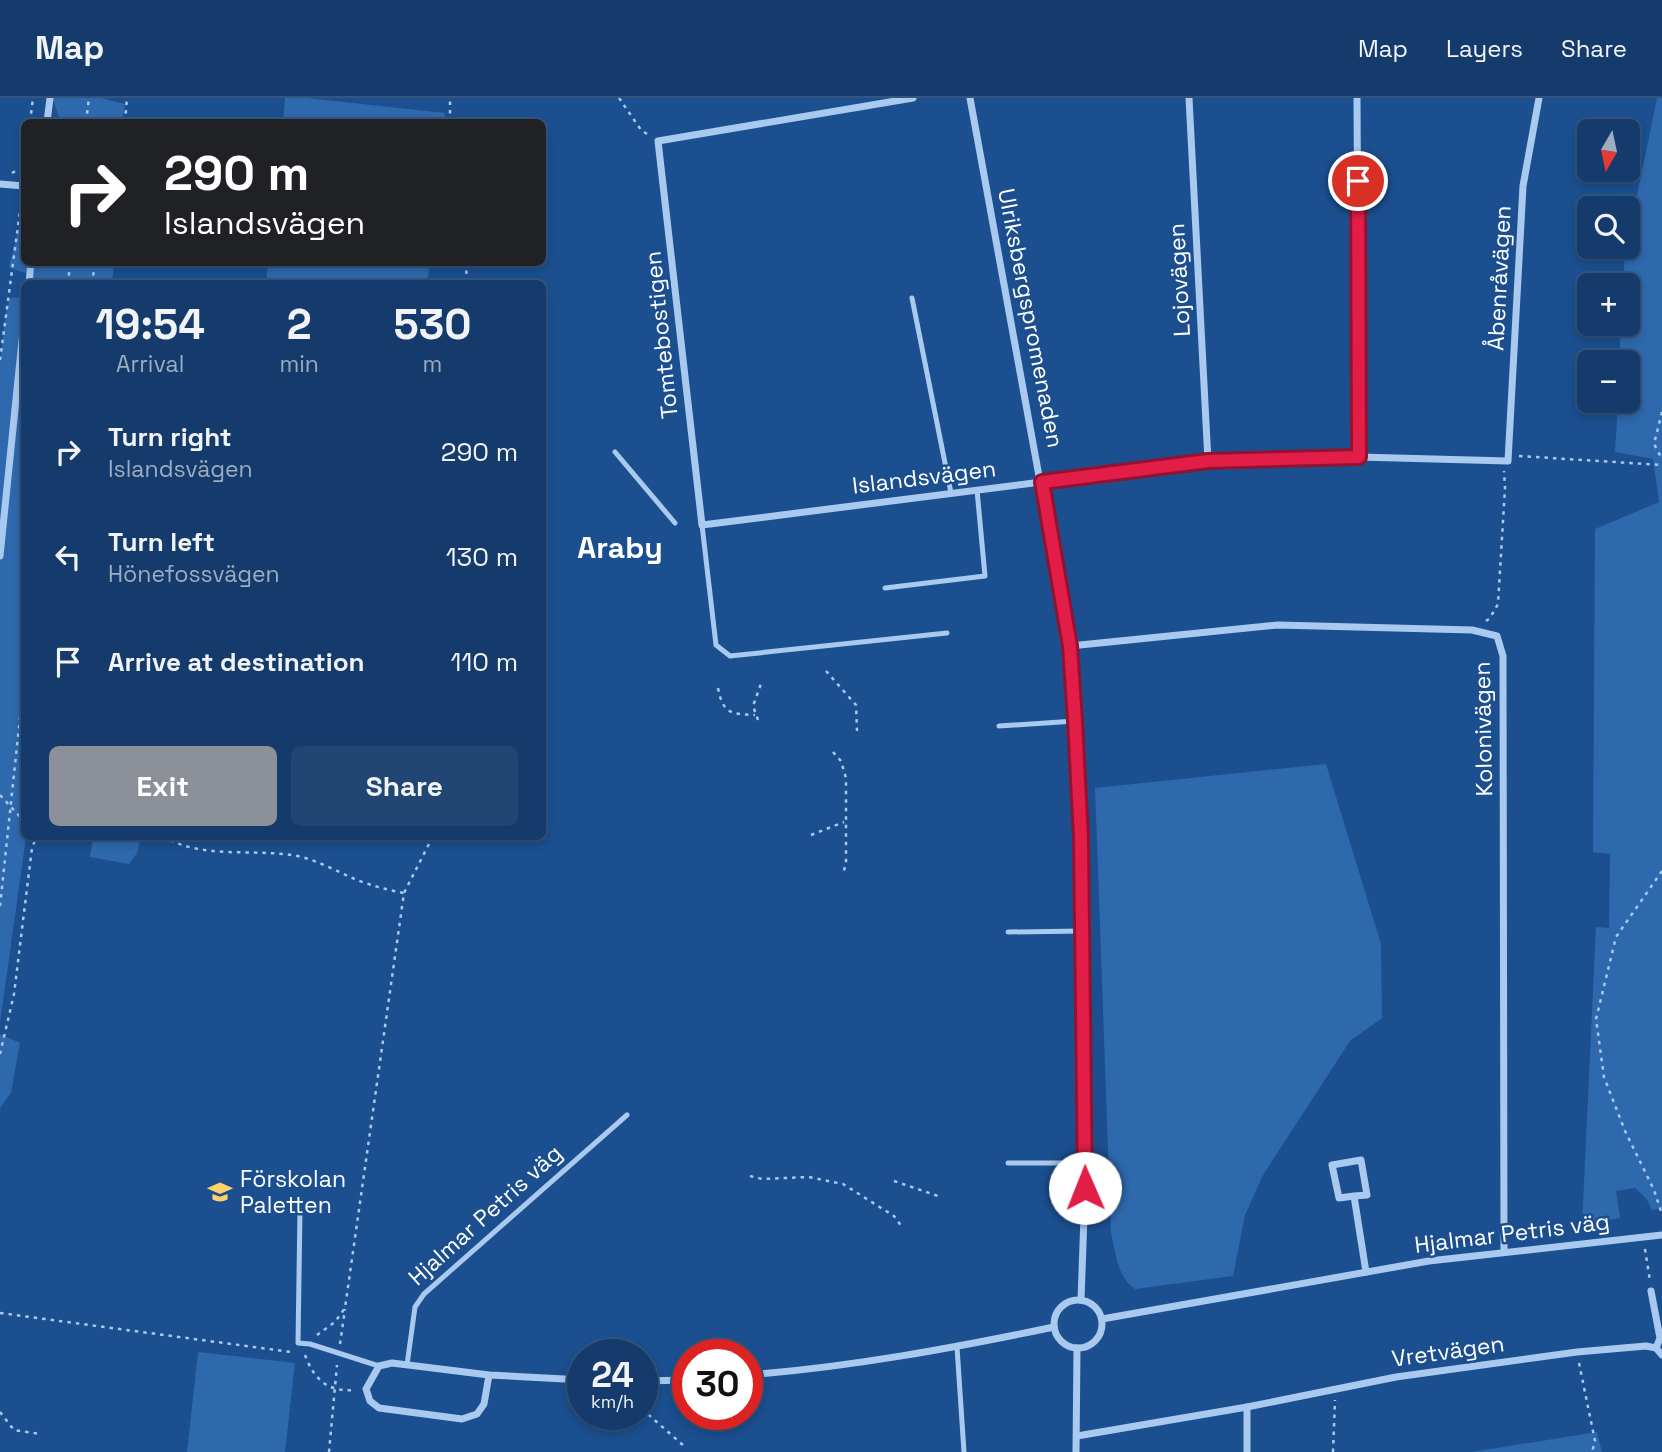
<!DOCTYPE html>
<html lang="en">
<head>
<meta charset="utf-8">
<style>
	body { margin:0; font-family:"Space Grotesk",sans-serif; background:#214673; color:#f1f3f6; height:100vh; display:flex; flex-direction:column; font-size:26px; white-space:nowrap }
	* { box-sizing:border-box; margin:0 }
	p { font-size:23px; color:#9dadc1 }
	.icon { flex:none; width:38px; height:38px; fill:none; stroke:currentColor; stroke-width:2; stroke-linecap:round; stroke-linejoin:round }
	.map { position:relative; flex:1; overflow:hidden }
	.side { position:absolute; left:21px; top:182px; width:525px; height:560px; display:flex; flex-direction:column; background:#143b6b; border-radius:10px; box-shadow:0 4px 10px #0003,0 0 0 2px #33557e }
	.side>* { flex:none }
	.banner { position:absolute; left:21px; top:21px; width:525px; height:147px; border-radius:10px; box-shadow:0 4px 10px #0003,0 0 0 2px #33557e; background:#202124; color:#fff; overflow:hidden }
	.needle { width:46px; rotate:189deg }
	.tools { position:absolute; left:1577px; top:21px; display:grid; gap:14px }
	.tools a { display:grid; place-items:center; width:63px; height:63px; border-radius:10px; background:#143b6b; box-shadow:0 4px 10px #0003,0 0 0 2px #33557e; font-size:35px }
	.speed { position:absolute; left:567px; top:1241px; display:flex; gap:14px; font-size:35px; font-weight:700; text-align:center }
	.speed>* { display:grid; place-content:center; width:91px; height:91px; border-radius:50%; background:#143b6b; box-shadow:0 4px 10px #0003,0 0 0 2px #33557e; line-height:1 }
	.speed small { font-size:18px; font-weight:400 }
	.speed .limit { border:10px solid #d22; background:#fff; color:#111 }
	.pin { position:absolute; display:grid; place-items:center; width:60px; height:60px; color:#fff; margin:-30px; border:4px solid #fff; border-radius:50%; box-shadow:0 2px 7px #0007 }
	.me { position:absolute; width:77px; margin:-38px; rotate:359deg; stroke-linejoin:round; filter:drop-shadow(0 0 5px #0008) }
	.turn { display:flex; align-items:center; gap:24px; height:147px; padding:0 28px; font-size:32px }
	.turn .icon { width:91px; height:91px; stroke-width:2.5 }
	.turn b { display:block; font-size:49px; line-height:60px }
	.eta { display:flex; justify-content:space-evenly; align-items:center; height:119px; text-align:center }
	.eta b { font-size:42px; font-weight:700; line-height:49px }
	.button { display:flex; gap:14px; margin-top:auto; padding:14px 28px }
	.button a { flex:1; height:80px; border-radius:10px; background:#8c9099; color:#fff; font-size:28px; font-weight:700; line-height:80px; text-align:center }
	.button a+a { background:#214673; color:#f1f3f6 }
	ul { padding:0; list-style:none }
	li { display:flex; align-items:center; gap:21px; height:105px; padding:0 28px }
	li div { flex:1 }
	li b { display:block; font-size:26px }
	li em { font-style:normal }
	header { display:flex; align-items:center; gap:42px; box-sizing:border-box; height:98px; padding:0 35px; background:#143b6b; border-bottom:2px solid #33557e }
	header strong { font-size:33px }
	nav { display:flex; gap:38px; margin-inline-start:auto; font-size:24px }
	.map>svg:first-child { display:block }
	.green { fill:#2e69ad }
	.lines { fill:none; stroke-linecap:round; stroke-linejoin:round }
	.path { stroke:#a9c9ee; stroke-width:2.5; stroke-dasharray:3.5 5; stroke-linecap:butt }
	.lane { stroke:#a9c9ee; stroke-width:5 }
	.street { stroke:#a9c9ee; stroke-width:7 }
	.route-casing { stroke:#92132f; stroke-width:18 }
	.route { stroke:#e11d48; stroke-width:12 }
	.labels { text-anchor:middle; dominant-baseline:central; stroke-width:5; stroke-linejoin:round; paint-order:stroke }
	.street-label { font-size:23px; fill:#fff; stroke:#1b4f8f }
	.poi-label { font-size:23px; fill:#fff; stroke:#1b4f8f; text-anchor:start }
	.district-label { font-size:30px; font-weight:bold; fill:#fff; stroke:#1b4f8f }
</style>
</head>
<body>
<header>
<strong>Map</strong>
<nav><a>Map</a><a>Layers</a><a>Share</a></nav>
</header>
<div class="map">
<svg width="1662" height="1354" viewBox="0 0 1662 1354">
	<rect width="100%" height="100%" fill="#1b4f8f"/>
	<g class="green">
		<path d="M 52,0 L 101,0 L 125,6 L 122,24 L 61,24 Z"/>
		<path d="M 285,0 L 307,0 L 445,15 L 444,24 L 283,24 Z"/>
		<path d="M 1657,0 L 1662,0 L 1662,1110 L 1652,1112 L 1646,1100 L 1635,1090 L 1616,1093 L 1620,1120 L 1582,1127 L 1596,829 L 1609,830 L 1610,756 L 1593,754 L 1595,431 L 1659,404 L 1653,361 L 1615,354 L 1618,303 L 1628,303 L 1628,264 L 1619,264 L 1621,226 L 1628,226 L 1628,187 L 1623,187 L 1625,155 Z"/>
		<path d="M 24,109 L 24,164 L 114,165 L 112,186 L 28,185 L 30,177 L 9,169 Z"/>
		<path d="M 268,165 L 268,164 L 430,165 L 427,185 L 266,185 Z"/>
		<path d="M 24,199 L 26,739 L 0,925 L 0,263 L 7,208 L 11,200 Z"/>
		<path d="M 1326,666 L 1381,846 L 1382,920 L 1350,943 L 1263,1077 L 1245,1117 L 1233,1178 L 1135,1191 C 1117,1179 1116,1155 1111,1135 L 1095,690 Z"/>
		<path d="M 93,739 L 93,738 L 141,739 L 137,755 L 129,766 L 90,759 Z"/>
		<path d="M 0,936 L 20,945 L 11,995 L 0,1010 Z"/>
		<path d="M 198,1254 L 295,1265 L 285,1354 L 187,1354 Z"/>
		<path d="M 1597,1334 L 1602,1354 L 1472,1354 Z"/>
	</g>
	<g class="lines">
		<g class="path">
			<path d="M 619,0 L 641,32 L 650,38"/>
			<path d="M 30,24 L 33,0"/>
			<path d="M 86,24 L 89,0"/>
			<path d="M 125,24 L 127,0"/>
			<path d="M 450,24 L 450,0"/>
			<path d="M 12,75 L 24,68"/>
			<path d="M 465,164 L 468,186"/>
			<path d="M 68,186 L 70,164"/>
			<path d="M 92,186 L 95,164"/>
			<path d="M 0,262 L 22,98"/>
			<path d="M 1662,314 L 1654,346 L 1662,361"/>
			<path d="M 1519,358 L 1662,367"/>
			<path d="M 1486,523 L 1490,520 L 1498,506 L 1505,390 L 1504,373"/>
			<path d="M 826,573 L 856,607 L 857,633"/>
			<path d="M 718,590 C 723,616 731,616 755,617"/>
			<path d="M 758,622 L 753,608 L 762,583"/>
			<path d="M 833,654 L 841,663 L 846,680 L 846,764 L 843,777"/>
			<path d="M 0,697 L 24,723"/>
			<path d="M 811,737 L 844,724"/>
			<path d="M 163,738 C 199,761 251,751 291,757 C 314,760 336,773 357,782 C 373,788 388,792 404,795"/>
			<path d="M 35,739 L 42,741 L 48,738"/>
			<path d="M 1662,773 L 1616,839 L 1596,921 L 1604,979 L 1625,1033 L 1654,1092 L 1662,1116"/>
			<path d="M 0,808 L 24,582"/>
			<path d="M 0,956 L 14,896 L 32,750 L 36,740"/>
			<path d="M 750,1078 L 762,1081 L 809,1079 L 843,1086 L 894,1118 L 902,1129"/>
			<path d="M 894,1083 L 938,1098"/>
			<path d="M 1645,1151 L 1650,1183"/>
			<path d="M 0,1215 L 291,1254"/>
			<path d="M 317,1237 L 335,1224 L 345,1210 L 404,795 L 433,738"/>
			<path d="M 340,1246 L 345,1211"/>
			<path d="M 305,1257 C 314,1281 327,1294 354,1292"/>
			<path d="M 1579,1265 L 1595,1343 L 1592,1354"/>
			<path d="M 642,1311 L 684,1348"/>
			<path d="M 0,1314 L 14,1332 L 41,1336"/>
			<path d="M 329,1354 L 337,1267"/>
			<path d="M 1333,1354 L 1335,1302"/>
		</g>
		<g class="lane">
			<path d="M 912,200 L 951,395"/>
			<path d="M 615,354 L 675,425"/>
			<path d="M 702,427 L 716,547 L 730,558 L 947,535"/>
			<path d="M 885,490 L 985,478 L 977,392"/>
			<path d="M 999,628 L 1075,623"/>
			<path d="M 1008,834 L 1082,833"/>
			<path d="M 1008,1065 L 1085,1065"/>
			<path d="M 300,1112 L 298,1245 L 310,1246 L 379,1268"/>
			<path d="M 957,1249 L 964,1354"/>
			<path d="M 407,1267 L 415,1209 L 424,1196 L 627,1017"/>
		</g>
		<g class="street">
			<path d="M 913,0 L 658,43 L 702,427 L 1208,363 L 1359,359 L 1508,363 L 1523,88 L 1539,0"/>
			<path d="M 970,0 L 1070,548 L 1080,718 L 1082,803 L 1085,1090 L 1081,1202"/>
			<path d="M 1189,0 L 1208,363"/>
			<path d="M 1357,0 L 1359,359"/>
			<path d="M 47,24 L 50,0"/>
			<path d="M 0,86 L 24,88"/>
			<path d="M 29,186 L 31,164"/>
			<path d="M 0,458 L 24,223"/>
			<path d="M 1070,548 L 1278,527 L 1472,532 L 1497,538 L 1503,558 L 1504,1154"/>
			<path d="M 1354,1098 L 1339,1100 L 1332,1067 L 1361,1062 L 1367,1097 L 1354,1098 L 1366,1174"/>
			<path d="M 1651,1193 L 1660,1240 L 1656,1250"/>
			<circle cx="1078" cy="1226" r="24"/>
			<path d="M 1102,1221 L 1429,1163 L 1662,1137"/>
			<path d="M 489,1277 L 484,1306 L 477,1316 L 462,1321 L 379,1310 L 370,1303 L 366,1291 L 379,1268 L 392,1265 L 489,1277 L 583,1282"/>
			<path d="M 747,1277 C 851,1269 953,1250 1054,1229"/>
			<path d="M 642,1283 L 688,1282"/>
			<path d="M 1077,1338 L 1247,1309 L 1396,1279 L 1577,1254 L 1646,1248 L 1656,1250 L 1662,1257"/>
			<path d="M 1076,1354 L 1077,1250"/>
			<path d="M 1247,1354 L 1247,1309"/>
		</g>
	</g>
	<g class="lines">
		<g class="route-casing">
			<path id="route" d="M 1085,1090 L 1081,739 L 1075,623 L 1070,548 L 1042,384 L 1208,363 L 1359,359 L 1358,83"/>
		</g>
		<use href="#route" class="route"/>
	</g>
	<defs>
		<g id="school-bare" transform="scale(1.89)"><path d="M0-5L7-2L0 1L-7-2ZM-4 1L0 2.5L4 1V4Q0 6-4 4Z" fill="#ffd166" stroke="#1b4f8f" stroke-width="2.5" paint-order="stroke"/></g>
	</defs>
	<g fill-rule="evenodd">
		<use href="#school-bare" x="220" y="1094"/>
	</g>
	<g class="labels">
		<g class="street-label">
			<text transform="translate(1499 180) rotate(-87)">Åbenråvägen</text>
			<text transform="translate(1179 182) rotate(-93)">Lojovägen</text>
			<text transform="translate(1031 220) rotate(79)">Ulriksbergspromenaden</text>
			<text transform="translate(661 237) rotate(-96)">Tomtebostigen</text>
			<text transform="translate(924 379) rotate(-7)">Islandsvägen</text>
			<text transform="translate(1483 631) rotate(-91)">Kolonivägen</text>
			<text transform="translate(485 1117) rotate(-42)">Hjalmar Petris väg</text>
			<text transform="translate(1512 1135) rotate(-7)">Hjalmar Petris väg</text>
			<text transform="translate(1448 1253) rotate(-8)">Vretvägen</text>
		</g>
		<g class="poi-label">
			<text x="240" y="1081">Förskolan<tspan x="240" dy="26">Paletten</tspan></text>
		</g>
		<g class="district-label">
			<text x="620" y="449">Araby</text>
		</g>
	</g>
</svg>
<div class="tools">
<a><svg class="needle" viewBox="-14 -14 28 28"><path d="M0-13l5 13h-10z" fill="#e53935"/><path d="M0 13l5-13h-10z" fill="#9dadc1"/></svg></a>
<a><svg class="icon" aria-label="search" viewBox="0 0 24 24"><circle cx="10" cy="10" r="6"/><path d="M15 15l6 6"/></svg></a>
<a>+</a>
<a>−</a>
</div>
<div class="speed"><div>24<small>km/h</small></div><div class="limit">30</div></div>
<div class="pin" style="left:1358px;top:83px;background:#d93025"><svg class="icon" aria-label="arrive" viewBox="0 0 24 24"><path d="M6 21V4h12l-3 4 3 4H6"/></svg></div>
<svg class="me" style="left:1085px;top:1090px" viewBox="-20 -20 40 40"><circle r="19" fill="#fff"/><path d="M0-13L10 11 0 6-10 11z" fill="#e11d48"/></svg>
<div class="banner">
<div class="turn"><svg class="icon" aria-label="right" viewBox="0 0 24 24"><path d="M7 20v-9h11M14 6l5 5-5 5"/></svg><div><b>290 m</b>Islandsvägen</div></div>
</div>
<section class="side">
<div class="eta">
<div><b>19:54</b><p>Arrival</p></div>
<div><b>2</b><p>min</p></div>
<div><b>530</b><p>m</p></div>
</div>
<ul>
<li><svg class="icon" aria-label="right" viewBox="0 0 24 24"><path d="M7 20v-9h11M14 6l5 5-5 5"/></svg><div><b>Turn right</b><p>Islandsvägen</p></div><em>290 m</em></li>
<li><svg class="icon" aria-label="left" viewBox="0 0 24 24"><path d="M17 20v-9H6M10 6l-5 5 5 5"/></svg><div><b>Turn left</b><p>Hönefossvägen</p></div><em>130 m</em></li>
<li><svg class="icon" aria-label="arrive" viewBox="0 0 24 24"><path d="M6 21V4h12l-3 4 3 4H6"/></svg><div><b>Arrive at destination</b></div><em>110 m</em></li>
</ul>
<div class="button"><a>Exit</a><a>Share</a></div>
</section>
</div>
</body>
</html>
